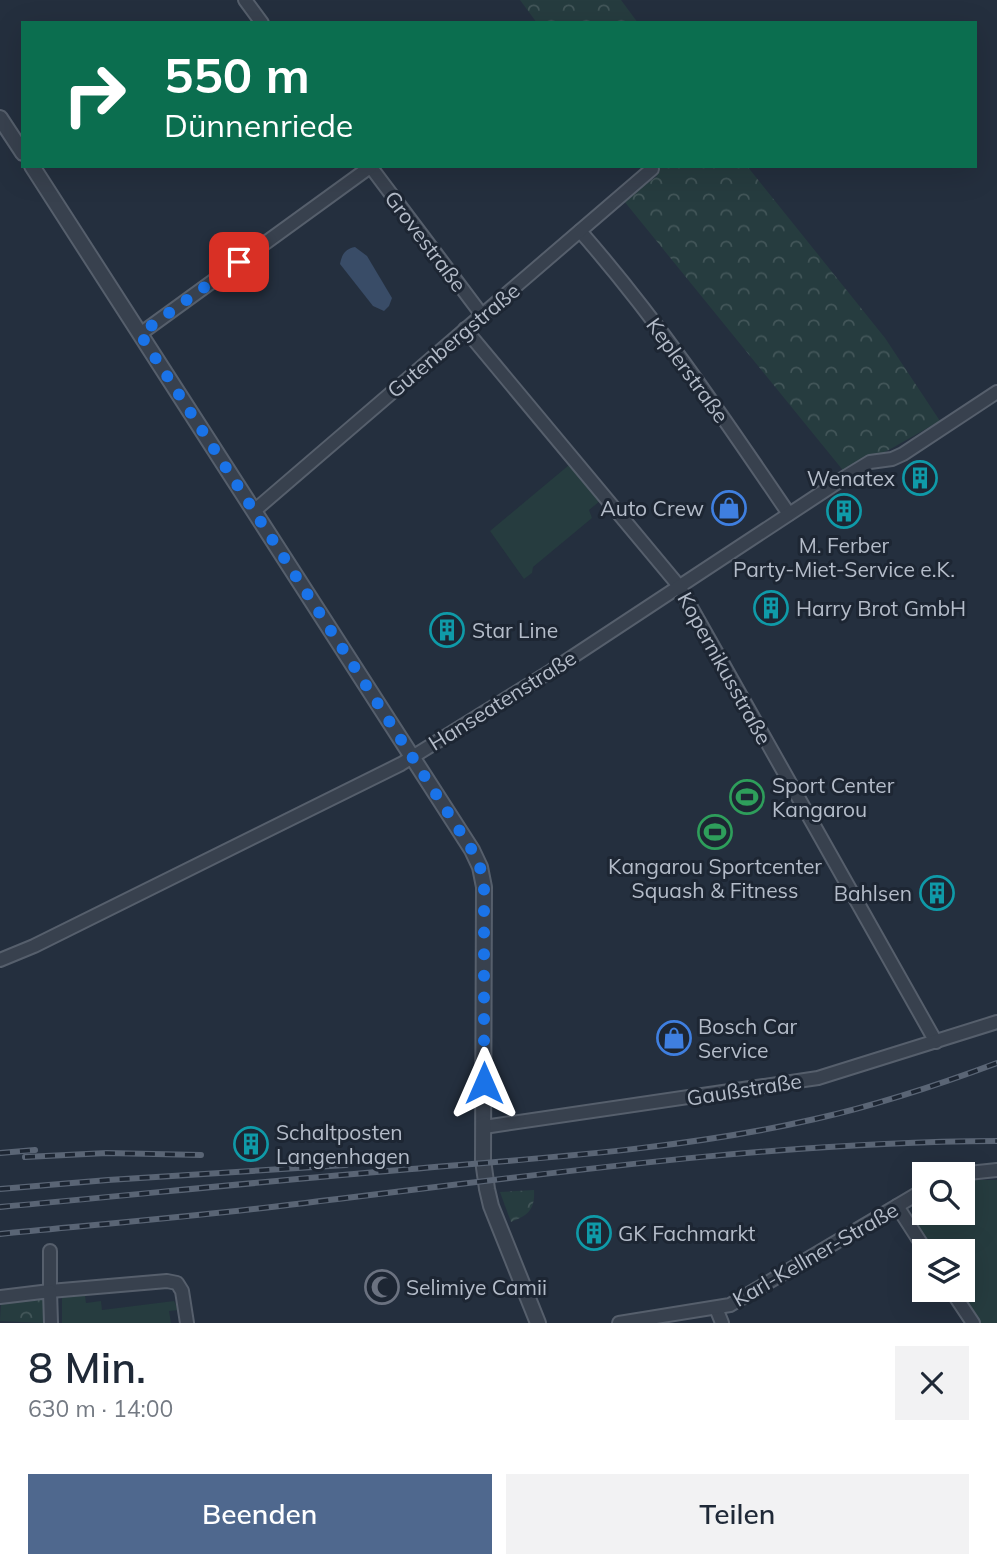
<!DOCTYPE html>
<html lang="de">
<head>
<meta charset="utf-8">
<style>
	body { margin:0; font-family:Mulish,sans-serif; background:#f2f2f3; color:#1f2937; height:100vh; display:flex; flex-direction:column; font-size:26px; white-space:nowrap }
	* { box-sizing:border-box; margin:0 }
	p { font-size:23px; color:#747a83 }
	.icon { flex:none; width:38px; height:38px; fill:none; stroke:currentColor; stroke-width:2; stroke-linecap:round; stroke-linejoin:round }
	.map { position:relative; height:1323px; overflow:hidden }
	.drawer { display:flex; flex-direction:column; background:#fff; flex:1 }
	.drawer>* { flex:none }
	.hud { position:absolute; left:21px; top:21px; width:956px; height:147px; border-radius:0px; box-shadow:0 7px 28px #0002; background:#0b6e4f; color:#fff; overflow:hidden }
	.fabs { position:absolute; left:912px; top:1162px; display:grid; gap:14px }
	.fabs a { display:grid; place-items:center; width:63px; height:63px; border-radius:0px; background:#fff; box-shadow:0 7px 28px #0002; font-size:35px }
	.pin { position:absolute; display:grid; place-items:center; width:60px; height:60px; color:#fff; margin:-30px; border-radius:14px; box-shadow:0 4px 10px #0006 }
	.me { position:absolute; width:77px; margin:-38px; rotate:0deg; stroke-linejoin:round; filter:drop-shadow(0 0 5px #0008) }
	.turn { display:flex; align-items:center; gap:24px; height:147px; padding:0 28px; font-size:32px }
	.turn .icon { width:91px; height:91px; stroke-width:2.5 }
	.turn b { display:block; font-size:49px; line-height:60px }
	.round { display:grid; place-items:center; flex:none; width:74px; height:74px; border-radius:0px; background:#f2f2f3 }
	.overview { display:flex; align-items:center; justify-content:space-between; height:119px; padding:0 28px }
	h1 { font-size:42px; font-weight:600; line-height:52px }
	.action { display:flex; gap:14px; margin-top:auto; padding:14px 28px }
	.action a { flex:1; height:80px; border-radius:0px; background:#4f688e; color:#fff; font-size:28px; font-weight:600; line-height:80px; text-align:center }
	.action a+a { background:#f2f2f3; color:#1f2937 }
	.map>svg:first-child { display:block }
	.green { fill:#263c3f }
	.forest { fill:url(#forest-crowns) }
	.water { fill:#394c67 }
	.lines { fill:none; stroke-linecap:round; stroke-linejoin:round }
	.minor-casing { stroke:#565f6c; stroke-width:16 }
	.tertiary-casing { stroke:#565f6c; stroke-width:18 }
	.minor { stroke:#38414e; stroke-width:12 }
	.tertiary { stroke:#38414e; stroke-width:14 }
	.rail-casing { stroke:#5a6575; stroke-width:6 }
	.rail { stroke:#1d2633; stroke-width:3.5; stroke-dasharray:10; stroke-linecap:butt }
	.route { stroke:#1a73e8; stroke-width:12; stroke-dasharray:0 21.6 }
	.labels { text-anchor:middle; dominant-baseline:central; stroke-width:6; stroke-linejoin:round; paint-order:stroke }
	.street-label { font-size:21px; fill:#b4bcc9; stroke:#1d2633 }
	.poi-label { font-size:21px; fill:#b4bcc9; stroke:#1d2633; text-anchor:start }
</style>
</head>
<body>
<div class="map">
<svg width="997" height="1323" viewBox="0 0 997 1323">
	<defs>
		<pattern id="forest-crowns" width="20" height="18" patternUnits="userSpaceOnUse" patternTransform="scale(1.75)"><rect width="20" height="18" fill="#263c3f"/><path d="M2 6a3 3 0 1 1 6 0M12 15a3 3 0 1 1 6 0" fill="none" stroke="#435659"/></pattern>
	</defs>
	<rect width="100%" height="100%" fill="#242f3e"/>
	<g class="green">
		<path d="M 569,465 L 600,501 L 589,510 L 592,518 L 533,567 L 532,573 L 524,579 L 490,531 Z"/>
		<path d="M 963,1180 L 997,1180 L 997,1323 L 981,1323 L 959,1290 L 962,1290 L 962,1251 L 933,1251 L 909,1215 L 924,1205 L 924,1213 L 962,1213 Z"/>
		<path d="M 62,1295 L 85,1295 L 86,1303 L 101,1301 L 102,1310 L 174,1301 L 179,1310 L 169,1311 L 171,1323 L 62,1323 Z"/>
	</g>
	<g class="forest">
		<path d="M 520,0 L 621,0 L 638,23 L 537,23 Z"/>
		<path d="M 650,166 L 747,166 L 885,338 L 940,421 L 846,474 L 624,201 L 657,176 Z"/>
		<path d="M 534,1190 C 535,1209 529,1215 511,1222 L 500,1192 Z"/>
		<path d="M 41,1299 L 44,1301 L 47,1310 L 44,1310 L 44,1323 L 0,1321 L 1,1303 Z"/>
	</g>
	<path class="water" d="M 355,247 L 367,256 L 392,298 L 389,306 L 384,311 L 373,306 L 340,264 C 342,254 345,249 355,247 Z"/>
	<g class="lines">
		<g class="minor-casing">
			<g id="minor">
				<path d="M 245,0 L 262,23"/>
				<path d="M 370,166 L 482,315"/>
				<path d="M 580,231 C 658,320 723,417 789,514"/>
				<path d="M 465,329 L 679,586 L 936,1042"/>
				<path d="M 140,334 L 370,167"/>
				<path d="M 254,511 L 652,169"/>
				<path d="M 0,960 L 34,946 L 401,764 L 551,671 L 847,476 L 870,462 L 892,459 L 903,454 L 997,392"/>
				<path d="M 484,1127 L 818,1078 L 997,1022"/>
				<path d="M 959,1174 L 997,1170"/>
				<path d="M 897,1206 L 926,1251"/>
				<path d="M 50,1251 L 50,1291 L 167,1281 L 177,1283 L 182,1291 L 187,1323"/>
				<path d="M 951,1290 L 973,1323"/>
				<path d="M 0,1297 L 50,1291 L 51,1323"/>
				<path d="M 716,1308 L 722,1323"/>
				<path d="M 619,1323 L 730,1305 L 924,1190"/>
			</g>
		</g>
		<g class="tertiary-casing">
			<g id="tertiary">
				<path d="M 0,118 L 23,153"/>
				<path d="M 32,166 L 472,850 L 480,867 L 484,887 L 483,1160 L 487,1189 L 491,1206 L 538,1323"/>
			</g>
		</g>
		<use href="#minor" class="minor"/>
		<use href="#tertiary" class="tertiary"/>
		<g class="rail-casing">
			<g id="rail">
				<path d="M 0,1153 L 35,1150"/>
				<path d="M 25,1157 L 107,1153 L 201,1155"/>
				<path d="M 0,1189 L 108,1180 L 346,1165"/>
				<path d="M 0,1207 C 133,1195 267,1181 400,1170 C 539,1158 680,1150 815,1119 C 877,1105 938,1085 997,1063"/>
				<path d="M 0,1234 C 93,1225 187,1217 280,1206 C 519,1178 756,1142 997,1141"/>
			</g>
		</g>
		<use href="#rail" class="rail"/>
	</g>
	<g class="lines">
		<path class="route" d="M 239,262 L 140,334 L 472,850 L 480,867 L 484,887 L 484,1083"/>
	</g>
	<defs>
		<g id="building-ring" transform="scale(1.75)"><circle r="9.5" fill="#1d2633" stroke="#0f9aa8" stroke-width="1.5"/><path d="M-4-6H4V6H1V3H-1V6H-4ZM-2.5-4.3h1.7v1.8h-1.7ZM.8-4.3h1.7v1.8H.8ZM-2.5-1h1.7V.8h-1.7ZM.8-1h1.7V.8H.8Z" fill="#0f9aa8"/></g>
		<g id="shop-ring" transform="scale(1.75)"><circle r="9.5" fill="#1d2633" stroke="#3f7fe0" stroke-width="1.5"/><path d="M-5-2.5h2.3a2.7 3.5 0 0 1 5.4 0H5L5.5 6h-11ZM-1.5-2.5h3a1.5 2.3 0 0 0-3 0Z" fill="#3f7fe0"/></g>
		<g id="stadium-ring" transform="scale(1.75)"><circle r="9.5" fill="#1d2633" stroke="#2e9e5b" stroke-width="1.5"/><path d="M0-5a6.5 5 0 1 0 0 10a6.5 5 0 1 0 0-10ZM-3.5-1.8h7v3.6h-7Z" fill="#2e9e5b"/></g>
		<g id="mosque-ring" transform="scale(1.75)"><circle r="9.5" fill="#1d2633" stroke="#6b7280" stroke-width="1.5"/><path d="M3.5-4.9A6 6 0 1 0 3.5 4.9A5 5 0 1 1 3.5-4.9Z" fill="#6b7280"/></g>
	</defs>
	<g fill-rule="evenodd">
		<use href="#building-ring" x="920" y="478"/>
		<use href="#shop-ring" x="729" y="508"/>
		<use href="#building-ring" x="844" y="511"/>
		<use href="#building-ring" x="771" y="608"/>
		<use href="#building-ring" x="447" y="630"/>
		<use href="#stadium-ring" x="747" y="797"/>
		<use href="#stadium-ring" x="715" y="832"/>
		<use href="#building-ring" x="937" y="893"/>
		<use href="#shop-ring" x="674" y="1038"/>
		<use href="#building-ring" x="251" y="1144"/>
		<use href="#building-ring" x="594" y="1233"/>
		<use href="#mosque-ring" x="382" y="1287"/>
	</g>
	<g class="labels">
		<g class="street-label">
			<text transform="translate(426 241) rotate(53)">Grovestraße</text>
			<text transform="translate(453 340) rotate(-40)">Gutenbergstraße</text>
			<text transform="translate(688 370) rotate(54)">Keplerstraße</text>
			<text transform="translate(725 668) rotate(61)">Kopernikusstraße</text>
			<text transform="translate(502 700) rotate(-32)">Hanseatenstraße</text>
			<text transform="translate(744 1089) rotate(-9)">Gaußstraße</text>
			<text transform="translate(815 1254) rotate(-30)">Karl-Kellner-Straße</text>
		</g>
		<g class="poi-label">
			<text x="895" y="478" text-anchor="end">Wenatex</text>
			<text x="704" y="508" text-anchor="end">Auto Crew</text>
			<text x="844" y="545" text-anchor="middle">M. Ferber<tspan x="844" dy="24">Party-Miet-Service e.K.</tspan></text>
			<text x="796" y="608">Harry Brot GmbH</text>
			<text x="472" y="630">Star Line</text>
			<text x="772" y="785">Sport Center<tspan x="772" dy="24">Kangarou</tspan></text>
			<text x="715" y="866" text-anchor="middle">Kangarou Sportcenter<tspan x="715" dy="24">Squash &amp; Fitness</tspan></text>
			<text x="912" y="893" text-anchor="end">Bahlsen</text>
			<text x="698" y="1026">Bosch Car<tspan x="698" dy="24">Service</tspan></text>
			<text x="276" y="1132">Schaltposten<tspan x="276" dy="24">Langenhagen</tspan></text>
			<text x="618" y="1233">GK Fachmarkt</text>
			<text x="406" y="1287">Selimiye Camii</text>
		</g>
	</g>
</svg>
<div class="fabs">
<a><svg class="icon" aria-label="search" viewBox="0 0 24 24"><circle cx="10" cy="10" r="6"/><path d="M15 15l6 6"/></svg></a>
<a><svg class="icon" aria-label="layers" viewBox="0 0 24 24"><path d="M12 4l9 5-9 5-9-5zM3 14l9 5 9-5"/></svg></a>
</div>
<div class="pin" style="left:239px;top:262px;background:#d93025"><svg class="icon" aria-label="arrive" viewBox="0 0 24 24"><path d="M6 21V4h12l-3 4 3 4H6"/></svg></div>
<svg class="me" style="left:484px;top:1083px" viewBox="-20 -20 40 40"><path d="M0-17L14 15 0 8-14 15z" fill="#1a73e8" stroke="#fff" stroke-width="4"/></svg>
<div class="hud">
<div class="turn"><svg class="icon" aria-label="right" viewBox="0 0 24 24"><path d="M7 20v-9h11M14 6l5 5-5 5"/></svg><div><b>550 m</b>Dünnenriede</div></div>
</div>
</div>
<section class="drawer">
<div class="overview"><div><h1>8 Min.</h1><p>630 m · 14:00</p></div><a class="round"><svg class="icon" aria-label="close" viewBox="0 0 24 24"><path d="M6 6l12 12M18 6L6 18"/></svg></a></div>
<div class="action"><a>Beenden</a><a>Teilen</a></div>
</section>
</body>
</html>
